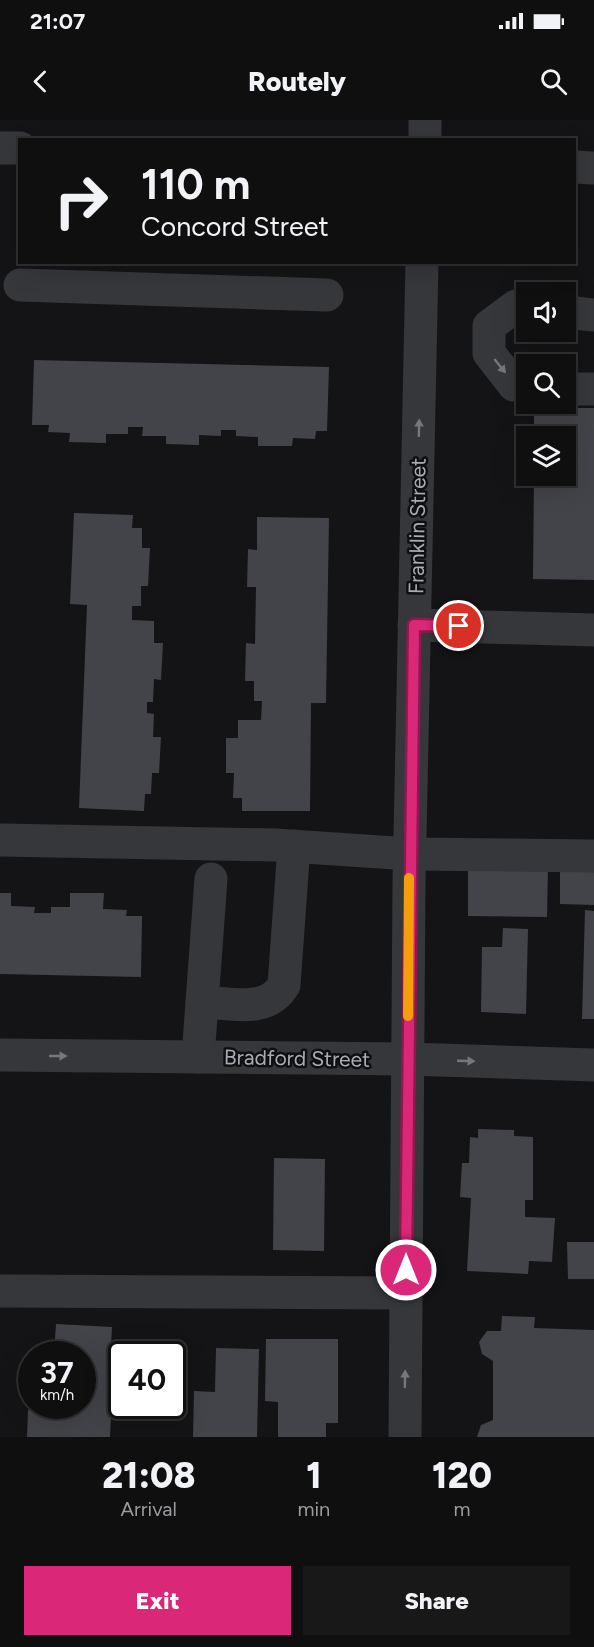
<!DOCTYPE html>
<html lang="en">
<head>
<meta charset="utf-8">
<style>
	body { margin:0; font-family:Figtree,sans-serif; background:#181819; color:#f1f3f6; height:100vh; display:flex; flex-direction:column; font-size:22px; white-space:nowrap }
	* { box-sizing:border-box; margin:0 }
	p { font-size:20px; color:#9b9c9f }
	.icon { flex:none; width:33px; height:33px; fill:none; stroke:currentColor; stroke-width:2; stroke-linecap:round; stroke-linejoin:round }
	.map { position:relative; height:1317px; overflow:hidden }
	.details { display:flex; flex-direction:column; background:#0f0f10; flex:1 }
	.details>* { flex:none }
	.guide { position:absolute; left:18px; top:18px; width:558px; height:126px; border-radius:0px; box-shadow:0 6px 24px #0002,0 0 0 2px #2f2f30; background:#0f0f10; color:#f1f3f6; overflow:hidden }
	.controls { position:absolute; left:516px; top:162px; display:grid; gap:12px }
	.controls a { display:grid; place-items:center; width:60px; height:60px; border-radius:0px; background:#0f0f10; box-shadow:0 6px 24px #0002,0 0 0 2px #2f2f30; font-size:30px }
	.speed { position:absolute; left:18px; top:1221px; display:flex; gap:12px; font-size:30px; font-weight:700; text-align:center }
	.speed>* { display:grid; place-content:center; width:78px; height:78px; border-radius:50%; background:#0f0f10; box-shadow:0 6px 24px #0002,0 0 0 2px #2f2f30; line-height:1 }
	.speed small { font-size:15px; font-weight:400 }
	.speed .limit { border:3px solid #111; border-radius:9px; background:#fff; color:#111 }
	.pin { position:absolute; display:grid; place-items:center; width:51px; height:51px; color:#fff; margin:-26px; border:3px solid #fff; border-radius:50%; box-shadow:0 2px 6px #0007 }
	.me { position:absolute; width:66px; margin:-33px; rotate:0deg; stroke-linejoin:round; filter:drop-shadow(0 0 4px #0008) }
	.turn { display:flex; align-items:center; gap:21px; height:126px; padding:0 24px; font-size:27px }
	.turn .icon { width:78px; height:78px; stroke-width:2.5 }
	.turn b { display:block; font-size:42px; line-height:51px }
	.eta { display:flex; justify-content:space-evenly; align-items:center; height:102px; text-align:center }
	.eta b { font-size:36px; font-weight:800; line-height:42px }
	.cta { display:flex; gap:12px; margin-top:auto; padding:12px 24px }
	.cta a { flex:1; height:69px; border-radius:0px; background:#db2777; color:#fff; font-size:24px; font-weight:800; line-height:69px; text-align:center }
	.cta a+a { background:#181819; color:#f1f3f6 }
	.status { display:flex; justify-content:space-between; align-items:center; height:42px; padding:0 30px; background:#0f0f10; direction:ltr }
	.status svg { height:16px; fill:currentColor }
	header { display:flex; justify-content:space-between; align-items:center; height:78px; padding:0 24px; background:#0f0f10; font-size:27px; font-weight:800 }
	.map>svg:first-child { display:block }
	.building { fill:#434449 }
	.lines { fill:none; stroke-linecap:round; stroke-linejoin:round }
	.minor { stroke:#35373b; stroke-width:33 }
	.oneway { fill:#74777e }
	.route-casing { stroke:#8e194d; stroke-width:15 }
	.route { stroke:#db2777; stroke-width:10 }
	.slow { stroke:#f59e0b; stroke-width:10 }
	.labels { text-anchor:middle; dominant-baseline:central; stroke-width:5; stroke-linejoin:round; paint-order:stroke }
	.street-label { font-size:21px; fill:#a7acb5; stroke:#0f0f11 }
</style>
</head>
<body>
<div class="status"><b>21:07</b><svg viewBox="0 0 49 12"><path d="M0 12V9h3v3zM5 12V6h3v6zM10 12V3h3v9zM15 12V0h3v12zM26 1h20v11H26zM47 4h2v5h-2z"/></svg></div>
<header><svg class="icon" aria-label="back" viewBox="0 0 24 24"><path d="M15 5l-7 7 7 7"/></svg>Routely<svg class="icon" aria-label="search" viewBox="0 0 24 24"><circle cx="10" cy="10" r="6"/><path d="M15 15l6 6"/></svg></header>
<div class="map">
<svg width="594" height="1317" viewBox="0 0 594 1317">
	<rect width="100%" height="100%" fill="#141416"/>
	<g class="building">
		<path d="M 34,240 L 329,247 L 327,311 L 316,311 L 315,319 L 293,318 L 292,326 L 258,326 L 258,317 L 236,316 L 236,310 L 221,310 L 221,316 L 199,315 L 199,325 L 166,324 L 166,316 L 142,316 L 143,307 L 128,307 L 128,314 L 106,314 L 106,323 L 69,322 L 70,313 L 48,312 L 49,305 L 32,305 Z"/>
		<path d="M 534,288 L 594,288 L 594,460 L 533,459 L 534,356 L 566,356 L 566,316 L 534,316 Z"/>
		<path d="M 74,393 L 133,395 L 132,408 L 142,408 L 142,428 L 150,428 L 148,466 L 141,466 L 141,486 L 132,486 L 132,500 L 154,501 L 154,523 L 163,523 L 161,560 L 154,559 L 153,582 L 147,582 L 147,593 L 154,594 L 153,617 L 161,617 L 159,653 L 152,653 L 151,674 L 145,674 L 144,691 L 79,688 L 87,485 L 70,484 Z"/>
		<path d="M 257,397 L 329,398 L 326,583 L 311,583 L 310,691 L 242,691 L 242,678 L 233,678 L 234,653 L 226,653 L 226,618 L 238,618 L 238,600 L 261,600 L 262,581 L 254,581 L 254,561 L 245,561 L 246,523 L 255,524 L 256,467 L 247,467 L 248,429 L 257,430 Z"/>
		<path d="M 468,746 L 548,746 L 547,797 L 468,796 Z"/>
		<path d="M 560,748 L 594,749 L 594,785 L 560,784 Z"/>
		<path d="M 0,773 L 11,773 L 11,786 L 35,787 L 34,793 L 51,793 L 51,787 L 70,787 L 70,773 L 104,773 L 103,789 L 127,790 L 126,796 L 142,796 L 141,857 L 0,854 Z"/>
		<path d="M 585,790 L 594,791 L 594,899 L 582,899 Z"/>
		<path d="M 503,808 L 528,809 L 526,894 L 481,892 L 482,827 L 502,827 Z"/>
		<path d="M 478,1009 L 514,1010 L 514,1016 L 533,1017 L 533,1080 L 525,1080 L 525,1097 L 555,1098 L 552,1142 L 529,1141 L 528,1154 L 467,1151 L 471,1078 L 460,1077 L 462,1043 L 469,1043 L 470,1017 L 478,1018 Z"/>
		<path d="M 274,1038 L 325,1039 L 324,1131 L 273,1130 Z"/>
		<path d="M 567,1122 L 594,1122 L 594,1159 L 568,1159 Z"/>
		<path d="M 502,1196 L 535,1197 L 534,1208 L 594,1210 L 594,1317 L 477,1317 L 481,1305 L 493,1300 L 493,1241 L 482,1234 L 479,1222 L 487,1211 L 501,1211 Z"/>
		<path d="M 56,1204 L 112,1207 L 110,1246 L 122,1246 L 122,1266 L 120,1298 L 111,1296 L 110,1317 L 27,1317 L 28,1290 L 51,1291 L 51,1286 L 82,1286 L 82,1234 L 54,1234 Z"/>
		<path d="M 266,1219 L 338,1219 L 338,1303 L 326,1303 L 326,1317 L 278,1317 L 278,1282 L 265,1281 Z"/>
		<path d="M 216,1228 L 259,1229 L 257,1317 L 193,1317 L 194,1271 L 215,1272 Z"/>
	</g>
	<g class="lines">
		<g class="minor">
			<path d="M 425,20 L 425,0"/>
			<path d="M 0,28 L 20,28"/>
			<path d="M 574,47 L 594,48"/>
			<path d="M 20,165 L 327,175"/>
			<path d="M 526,188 L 516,186 L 489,206 L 489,233 L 514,265 L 526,266"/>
			<path d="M 566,192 L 594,195"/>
			<path d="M 566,269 L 594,269"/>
			<path d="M 414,505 L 594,510"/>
			<path d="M 0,720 L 275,725 L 410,734 L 594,736"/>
			<path d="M 202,882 C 232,883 267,894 284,865 L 294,726"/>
			<path d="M 0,935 L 408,939 L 594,945"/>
			<path d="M 198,937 L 211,759"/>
			<path d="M 0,1171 L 406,1173"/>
			<path d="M 405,1317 L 409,763 L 422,142"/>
		</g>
	</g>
	<defs><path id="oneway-solid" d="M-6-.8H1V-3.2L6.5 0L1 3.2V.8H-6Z" transform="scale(1.5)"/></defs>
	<g class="oneway">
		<use href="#oneway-solid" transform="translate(500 246) rotate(51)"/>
		<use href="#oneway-solid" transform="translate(419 308) rotate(-89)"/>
		<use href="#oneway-solid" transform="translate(58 936)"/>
		<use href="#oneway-solid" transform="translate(466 941) rotate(2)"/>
		<use href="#oneway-solid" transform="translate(405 1259) rotate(-89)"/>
	</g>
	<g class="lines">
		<g class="route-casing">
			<path id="route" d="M 406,1150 L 414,505 L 459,506"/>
		</g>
		<use href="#route" class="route"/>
		<path class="slow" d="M 408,896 L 409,758"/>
	</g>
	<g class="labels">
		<g class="street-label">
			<text transform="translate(417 406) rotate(-89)">Franklin Street</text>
			<text transform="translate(297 938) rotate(1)">Bradford Street</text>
		</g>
	</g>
</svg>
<div class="controls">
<a><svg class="icon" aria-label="sound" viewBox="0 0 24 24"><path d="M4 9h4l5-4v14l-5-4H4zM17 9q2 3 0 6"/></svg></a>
<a><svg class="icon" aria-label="search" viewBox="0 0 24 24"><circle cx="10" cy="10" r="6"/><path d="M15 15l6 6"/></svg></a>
<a><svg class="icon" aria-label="layers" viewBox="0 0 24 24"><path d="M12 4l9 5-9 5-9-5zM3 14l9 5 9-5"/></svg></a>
</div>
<div class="speed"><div>37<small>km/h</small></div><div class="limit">40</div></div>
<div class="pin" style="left:459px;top:506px;background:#d93025"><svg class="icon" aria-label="arrive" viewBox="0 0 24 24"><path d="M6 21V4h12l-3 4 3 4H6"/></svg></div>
<svg class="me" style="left:406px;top:1150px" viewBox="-20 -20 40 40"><circle r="17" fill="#db2777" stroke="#fff" stroke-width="3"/><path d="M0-11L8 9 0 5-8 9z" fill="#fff"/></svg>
<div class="guide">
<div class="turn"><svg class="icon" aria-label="right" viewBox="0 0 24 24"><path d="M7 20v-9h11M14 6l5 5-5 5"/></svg><div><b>110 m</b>Concord Street</div></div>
</div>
</div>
<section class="details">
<div class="eta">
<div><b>21:08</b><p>Arrival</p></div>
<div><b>1</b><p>min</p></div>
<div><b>120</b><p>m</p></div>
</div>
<div class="cta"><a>Exit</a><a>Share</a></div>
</section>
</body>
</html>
